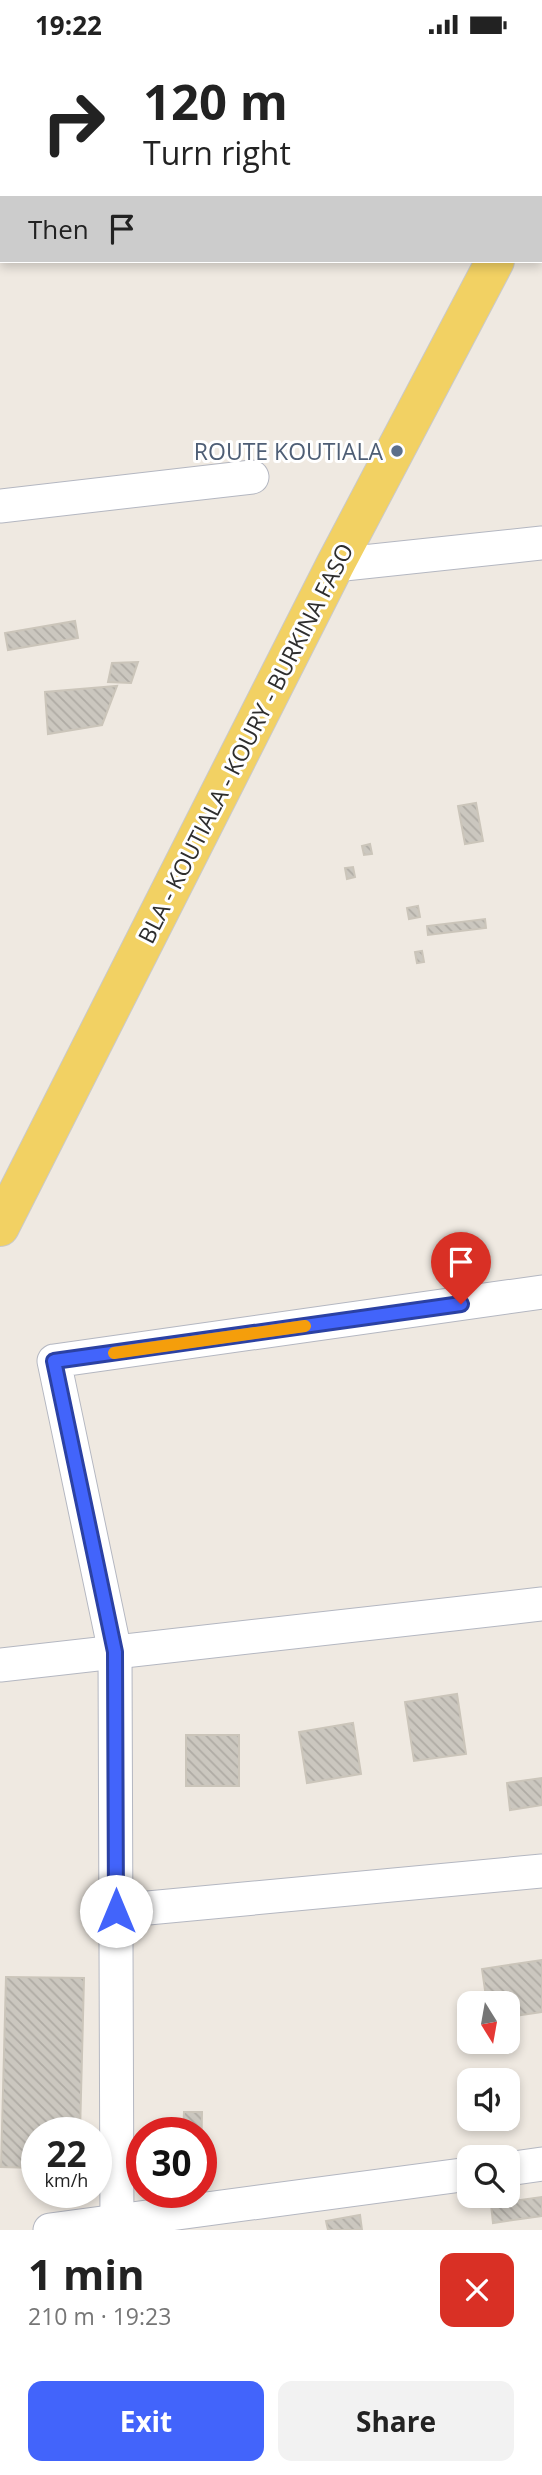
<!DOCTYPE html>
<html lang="en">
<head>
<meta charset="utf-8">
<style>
	body { margin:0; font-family:"Open Sans",sans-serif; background:#f2f2f2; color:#222; height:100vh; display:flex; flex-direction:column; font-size:26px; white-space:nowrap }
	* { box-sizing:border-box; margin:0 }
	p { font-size:23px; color:#767676 }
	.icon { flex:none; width:38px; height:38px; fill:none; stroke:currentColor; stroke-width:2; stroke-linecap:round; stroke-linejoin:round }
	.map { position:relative; height:2181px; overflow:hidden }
	.sheet { display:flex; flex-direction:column; background:#fff; flex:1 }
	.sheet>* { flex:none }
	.guide { position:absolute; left:0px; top:0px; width:542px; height:214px; box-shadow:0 4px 10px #0003; background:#fff; color:#222; overflow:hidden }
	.needle { width:46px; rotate:169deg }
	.fabs { position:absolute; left:457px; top:1942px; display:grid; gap:14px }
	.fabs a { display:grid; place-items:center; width:63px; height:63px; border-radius:14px; background:#fff; box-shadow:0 4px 10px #0003; font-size:35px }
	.speed { position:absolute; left:21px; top:2068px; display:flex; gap:14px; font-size:35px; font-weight:700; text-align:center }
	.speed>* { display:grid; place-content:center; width:91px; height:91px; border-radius:50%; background:#fff; box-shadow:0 4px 10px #0003; line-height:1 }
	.speed small { font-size:18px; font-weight:400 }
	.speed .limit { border:10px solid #d22; background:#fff; color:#111 }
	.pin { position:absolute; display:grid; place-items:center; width:60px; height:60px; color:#fff; margin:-72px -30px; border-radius:50% 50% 50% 0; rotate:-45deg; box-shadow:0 0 7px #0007 }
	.pin .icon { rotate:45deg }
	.me { position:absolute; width:77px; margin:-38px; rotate:0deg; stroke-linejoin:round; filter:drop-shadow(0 0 5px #0008) }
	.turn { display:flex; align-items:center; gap:24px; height:147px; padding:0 28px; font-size:32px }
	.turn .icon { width:91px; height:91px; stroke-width:2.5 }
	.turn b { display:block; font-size:49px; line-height:60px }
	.then { display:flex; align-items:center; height:66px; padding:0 28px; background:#0003; gap:14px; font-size:26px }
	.round { display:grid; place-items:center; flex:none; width:74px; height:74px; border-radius:14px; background:#f2f2f2 }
	.summary { display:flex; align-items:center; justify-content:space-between; height:119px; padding:0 28px }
	h1 { font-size:42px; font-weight:700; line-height:52px }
	.action { display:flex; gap:14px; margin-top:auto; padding:14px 28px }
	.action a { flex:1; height:80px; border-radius:14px; background:#4264fb; color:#fff; font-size:28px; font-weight:700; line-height:80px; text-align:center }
	.action a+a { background:#f2f2f2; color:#222 }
	.status { display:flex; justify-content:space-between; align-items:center; height:49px; padding:0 35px; background:#fff; direction:ltr }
	.status svg { height:19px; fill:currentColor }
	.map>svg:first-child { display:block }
	.building { fill:url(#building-back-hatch); stroke:#cbc5ba; stroke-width:2 }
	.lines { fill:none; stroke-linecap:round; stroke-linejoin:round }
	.minor-casing { stroke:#b4b7c1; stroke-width:35 }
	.primary-casing { stroke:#c9c9c9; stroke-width:40 }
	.minor { stroke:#fff; stroke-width:33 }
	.primary { stroke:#f2d163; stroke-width:38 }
	.route-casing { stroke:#2b41a3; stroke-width:18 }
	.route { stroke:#4264fb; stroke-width:12 }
	.slow { stroke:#f59e0b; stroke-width:12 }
	.service-dot { fill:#5c6f8a; stroke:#fff; stroke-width:2.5 }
	.labels { text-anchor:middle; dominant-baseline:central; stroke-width:6; stroke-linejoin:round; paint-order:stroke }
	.service-label { font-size:23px; fill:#4e5e75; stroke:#fff; text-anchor:end }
	.street-label { font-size:23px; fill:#2e2e2e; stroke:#fff }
</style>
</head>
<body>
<div class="status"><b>19:22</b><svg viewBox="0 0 49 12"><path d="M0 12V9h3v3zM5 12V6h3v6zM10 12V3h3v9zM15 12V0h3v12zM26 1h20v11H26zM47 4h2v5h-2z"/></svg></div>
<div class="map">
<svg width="542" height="2181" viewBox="0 0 542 2181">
	<defs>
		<pattern id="building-back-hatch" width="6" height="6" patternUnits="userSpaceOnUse" patternTransform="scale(1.75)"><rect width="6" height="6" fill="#cbc7bf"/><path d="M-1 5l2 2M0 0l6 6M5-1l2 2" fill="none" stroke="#afaba4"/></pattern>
	</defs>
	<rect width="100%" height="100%" fill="#efe9e1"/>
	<g class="building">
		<path d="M 75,572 L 78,589 L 8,601 L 5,584 Z"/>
		<path d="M 138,613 L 131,634 L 108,633 L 112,614 Z"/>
		<path d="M 117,637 L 102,676 L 48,685 L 45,643 Z"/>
		<path d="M 476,754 L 483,792 L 465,795 L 458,757 Z"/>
		<path d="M 370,795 L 372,805 L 364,806 L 362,797 Z"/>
		<path d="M 353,818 L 355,828 L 347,830 L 345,819 Z"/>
		<path d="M 418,857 L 420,868 L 409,870 L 407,859 Z"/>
		<path d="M 485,870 L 486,879 L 428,886 L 427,877 Z"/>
		<path d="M 422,902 L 424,913 L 417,914 L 415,903 Z"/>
		<path d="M 457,1645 L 466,1705 L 414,1712 L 405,1653 Z"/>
		<path d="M 353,1674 L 361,1725 L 307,1734 L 299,1683 Z"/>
		<rect x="186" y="1686" width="53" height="51"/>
		<path d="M 542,1729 L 542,1756 L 510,1761 L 507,1734 Z"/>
		<path d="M 542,1911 L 542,1963 L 508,1968 L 508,1955 L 487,1955 L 482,1920 Z"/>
		<path d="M 6,1928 L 84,1929 L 80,2084 L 37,2084 L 37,2119 L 1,2118 Z"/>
		<path d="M 184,2063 L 202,2063 L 201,2115 L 201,2084 L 183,2084 Z"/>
		<path d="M 542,2148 L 542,2167 L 493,2174 L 491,2155 Z"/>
		<path d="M 360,2166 L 362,2181 L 328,2181 L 326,2172 Z"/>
	</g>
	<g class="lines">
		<g class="minor-casing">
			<g id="minor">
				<path d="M 0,457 L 252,428"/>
				<path d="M 335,516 L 542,494"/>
				<path d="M 0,1616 L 542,1555"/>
				<path d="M 116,1862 L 542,1822"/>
				<path d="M 508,2120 L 542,2115"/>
				<path d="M 50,2181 L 469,2125"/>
				<path d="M 117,2181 L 115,1603 L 54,1312 L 542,1243"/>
			</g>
		</g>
		<g class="primary-casing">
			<g id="primary">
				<path d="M 541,124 L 542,121"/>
				<path d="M 0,1178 L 335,516 L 495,212"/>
			</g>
		</g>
		<use href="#minor" class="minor"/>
		<use href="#primary" class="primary"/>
	</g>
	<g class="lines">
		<g class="route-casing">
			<path id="route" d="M 116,1862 L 115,1603 L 54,1312 L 461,1255"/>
		</g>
		<use href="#route" class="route"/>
		<path class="slow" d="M 114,1304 L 305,1277"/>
	</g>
	<circle class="service-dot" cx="397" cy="402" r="7"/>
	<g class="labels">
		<g class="service-label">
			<text x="383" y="402">ROUTE KOUTIALA</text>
		</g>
		<g class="street-label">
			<text transform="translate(245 694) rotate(-63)">BLA - KOUTIALA - KOURY - BURKINA FASO</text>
		</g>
	</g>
</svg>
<div class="fabs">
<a><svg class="needle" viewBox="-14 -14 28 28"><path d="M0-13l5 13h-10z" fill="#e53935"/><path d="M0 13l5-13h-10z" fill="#767676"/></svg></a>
<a><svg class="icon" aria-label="sound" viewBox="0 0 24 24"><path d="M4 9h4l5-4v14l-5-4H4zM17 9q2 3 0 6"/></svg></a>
<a><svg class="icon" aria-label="search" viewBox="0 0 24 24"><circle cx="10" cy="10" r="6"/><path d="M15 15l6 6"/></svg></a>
</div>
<div class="speed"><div>22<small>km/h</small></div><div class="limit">30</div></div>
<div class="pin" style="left:461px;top:1255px;background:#d93025"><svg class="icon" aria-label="arrive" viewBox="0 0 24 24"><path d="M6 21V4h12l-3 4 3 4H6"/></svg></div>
<svg class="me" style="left:116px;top:1862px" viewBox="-20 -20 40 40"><circle r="19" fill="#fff"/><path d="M0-13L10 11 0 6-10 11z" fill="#4264fb"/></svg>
<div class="guide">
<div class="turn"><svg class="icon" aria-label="right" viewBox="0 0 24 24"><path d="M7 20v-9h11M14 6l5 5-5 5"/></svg><div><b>120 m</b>Turn right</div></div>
<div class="then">Then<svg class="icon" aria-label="arrive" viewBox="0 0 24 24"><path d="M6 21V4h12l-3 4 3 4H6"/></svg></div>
</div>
</div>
<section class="sheet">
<div class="summary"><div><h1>1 min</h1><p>210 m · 19:23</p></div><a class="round" style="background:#d93025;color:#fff"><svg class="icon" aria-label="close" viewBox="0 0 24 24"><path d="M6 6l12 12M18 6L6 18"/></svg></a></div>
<div class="action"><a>Exit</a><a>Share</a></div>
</section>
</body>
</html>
